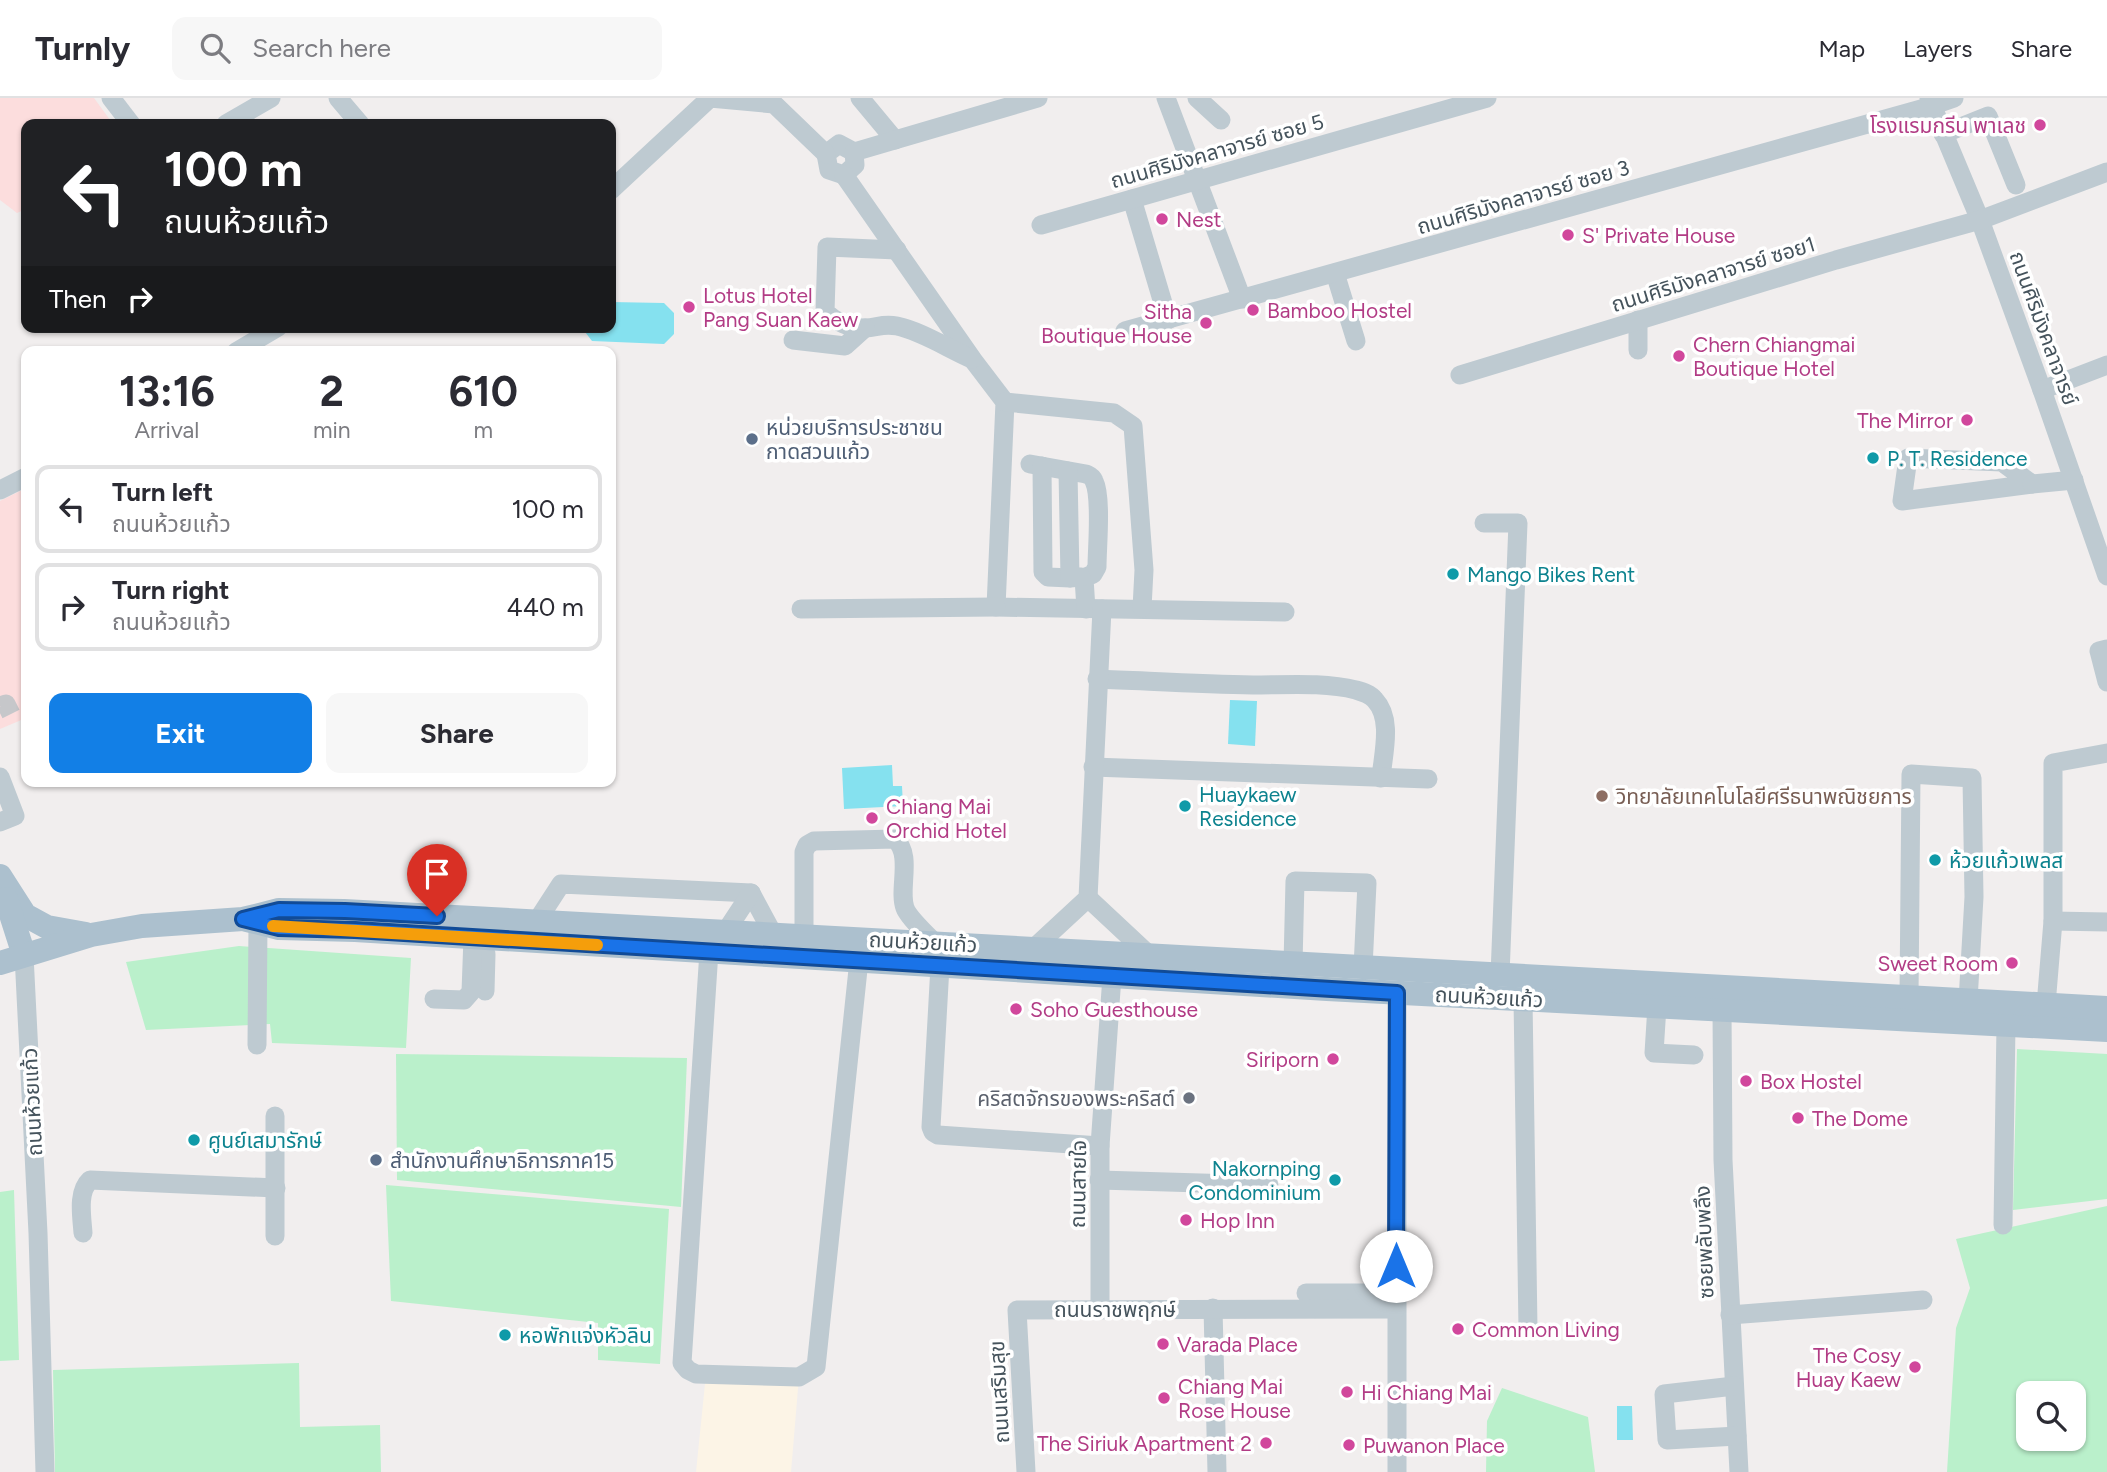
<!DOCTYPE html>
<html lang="en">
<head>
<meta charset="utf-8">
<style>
	body { margin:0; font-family:Figtree,"Noto Sans Thai",sans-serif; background:#f7f7f7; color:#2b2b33; height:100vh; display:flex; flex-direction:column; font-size:26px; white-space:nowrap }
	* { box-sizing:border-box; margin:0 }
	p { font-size:23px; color:#7c7c81 }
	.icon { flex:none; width:38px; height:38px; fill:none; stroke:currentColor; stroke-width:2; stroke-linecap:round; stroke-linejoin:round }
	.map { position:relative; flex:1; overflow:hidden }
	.drawer { position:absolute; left:21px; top:248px; width:595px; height:441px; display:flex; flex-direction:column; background:#fff; border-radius:14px; box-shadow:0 2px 5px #0004 }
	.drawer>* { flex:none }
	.hud { position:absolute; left:21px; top:21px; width:595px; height:214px; border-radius:14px; box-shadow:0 2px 5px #0004; background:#202124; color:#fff; overflow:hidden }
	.controls { position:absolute; left:2016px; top:1283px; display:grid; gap:14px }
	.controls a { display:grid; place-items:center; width:70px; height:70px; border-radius:14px; background:#fff; box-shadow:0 2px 5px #0004; font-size:35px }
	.pin { position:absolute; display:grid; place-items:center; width:60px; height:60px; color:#fff; margin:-72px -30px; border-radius:50% 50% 50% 0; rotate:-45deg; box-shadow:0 0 7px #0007 }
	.pin .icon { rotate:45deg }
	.me { position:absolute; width:77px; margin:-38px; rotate:0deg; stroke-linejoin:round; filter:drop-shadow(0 0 5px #0008) }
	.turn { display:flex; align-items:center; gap:24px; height:147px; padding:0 28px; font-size:32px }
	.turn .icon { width:91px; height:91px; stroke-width:2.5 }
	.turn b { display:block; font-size:49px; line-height:60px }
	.then { display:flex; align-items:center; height:66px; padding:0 28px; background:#0003; gap:14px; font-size:26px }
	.eta { display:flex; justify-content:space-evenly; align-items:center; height:119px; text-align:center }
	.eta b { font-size:42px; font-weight:700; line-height:49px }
	.button { display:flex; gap:14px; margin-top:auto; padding:14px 28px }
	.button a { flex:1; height:80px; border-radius:14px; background:#127fe6; color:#fff; font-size:28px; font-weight:700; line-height:80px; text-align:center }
	.button a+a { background:#f7f7f7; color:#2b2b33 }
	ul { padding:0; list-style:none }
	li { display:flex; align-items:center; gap:21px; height:88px; margin:0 14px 10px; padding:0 14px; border:4px solid #e1e1e2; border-radius:14px }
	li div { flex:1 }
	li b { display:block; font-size:26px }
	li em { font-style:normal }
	header { display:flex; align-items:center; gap:42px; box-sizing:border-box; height:98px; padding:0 35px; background:#fff; border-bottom:2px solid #e1e1e2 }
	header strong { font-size:33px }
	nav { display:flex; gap:38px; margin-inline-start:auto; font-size:24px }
	.search { width:490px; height:63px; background:#f7f7f7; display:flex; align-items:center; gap:18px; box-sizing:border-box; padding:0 24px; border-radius:14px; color:#7c7c81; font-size:26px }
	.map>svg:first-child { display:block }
	.commercial { fill:#fcf4e6 }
	.medical { fill:#fcdddd }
	.green { fill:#baf0cb; fill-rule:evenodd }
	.water { fill:#85e1ef }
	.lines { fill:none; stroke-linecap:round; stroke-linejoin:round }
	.minor-tunnel { stroke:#c6c7ca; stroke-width:19; stroke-dasharray:19 10; stroke-linecap:butt }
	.minor { stroke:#becad1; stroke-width:19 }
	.major { stroke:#acc0ce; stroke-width:24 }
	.route-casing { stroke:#114b97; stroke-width:18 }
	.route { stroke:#1a73e8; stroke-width:12 }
	.slow { stroke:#f59e0b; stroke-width:12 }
	.hotel-dot { fill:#d1479c; stroke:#fff; stroke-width:2.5 }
	.service-dot { fill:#5c6f8a; stroke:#fff; stroke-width:2.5 }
	.culture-dot { fill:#0f9aa8; stroke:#fff; stroke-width:2.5 }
	.education-dot { fill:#8d6e63; stroke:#fff; stroke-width:2.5 }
	.worship-dot { fill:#6b7280; stroke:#fff; stroke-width:2.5 }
	.labels { text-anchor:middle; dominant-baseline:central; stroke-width:7; stroke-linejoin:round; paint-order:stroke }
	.hotel-label { font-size:21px; fill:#b23c85; stroke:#fff; text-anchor:start }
	.street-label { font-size:21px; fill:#45535c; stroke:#fff }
	.service-label { font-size:21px; fill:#4e5e75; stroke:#fff; text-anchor:start }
	.culture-label { font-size:21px; fill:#0d838f; stroke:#fff; text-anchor:start }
	.education-label { font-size:21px; fill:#785e54; stroke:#fff; text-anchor:start }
	.worship-label { font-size:21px; fill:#5b616d; stroke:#fff; text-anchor:end }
</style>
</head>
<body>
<header>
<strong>Turnly</strong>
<div class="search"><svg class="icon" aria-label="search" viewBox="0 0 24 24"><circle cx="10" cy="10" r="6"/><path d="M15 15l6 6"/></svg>Search here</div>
<nav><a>Map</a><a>Layers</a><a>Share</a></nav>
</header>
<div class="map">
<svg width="2107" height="1374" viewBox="0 0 2107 1374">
	<rect width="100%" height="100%" fill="#f1eeee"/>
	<path class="commercial" d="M 706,1276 L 799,1279 L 791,1374 L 696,1374 Z"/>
	<g class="medical">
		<path d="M 0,0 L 94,0 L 113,26 L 26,26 L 26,111 L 17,115 L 0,102 Z"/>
		<path d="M 26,390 L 26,620 L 0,631 L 0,403 Z"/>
	</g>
	<g class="green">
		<path d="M 239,848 L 411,860 L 406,950 L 272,945 L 270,926 L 146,932 L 126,864 Z"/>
		<path d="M 2017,951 L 2107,956 L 2107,1101 L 2013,1112 Z"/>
		<path d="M 396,956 L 687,960 L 681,1109 L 397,1082 Z"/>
		<path d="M 386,1087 L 669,1111 L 660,1266 L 598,1262 L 598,1225 L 391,1203 Z"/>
		<path d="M 14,1092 L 19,1262 L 0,1263 L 0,1094 Z"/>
		<path d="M 2107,1108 L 2107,1374 L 1947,1374 L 1956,1230 L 1970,1190 L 1956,1141 ZM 2028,1295 L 2074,1295 L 2074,1340 L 2028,1340 Z"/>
		<path d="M 299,1265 L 300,1329 L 380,1327 L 381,1374 L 55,1374 L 53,1272 Z"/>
		<path d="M 1502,1290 L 1588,1319 L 1595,1374 L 1486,1374 L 1487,1323 Z"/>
	</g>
	<g class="water">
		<path d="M 611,204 L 664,205 L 674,215 L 674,236 L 664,246 L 592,243 L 582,230 L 570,229 L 611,229 Z"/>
		<path d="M 1230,602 L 1257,603 L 1255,648 L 1228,646 Z"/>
		<path d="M 892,667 L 893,688 L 902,688 L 903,708 L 844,711 L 842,670 Z"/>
		<path d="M 1617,1308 L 1632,1308 L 1633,1342 L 1617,1342 Z"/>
	</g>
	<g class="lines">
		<path class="minor-tunnel" d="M 0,608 L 6,606 L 11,616"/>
		<g class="minor">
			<path d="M 111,0 L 131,26"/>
			<path d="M 338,0 L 360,26"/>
			<path d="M 860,0 L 895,42"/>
			<path d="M 1166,0 L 1242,201"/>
			<path d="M 1197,0 L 1221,22"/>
			<path d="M 1929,0 L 1980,122 L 2042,292 L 2107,478"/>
			<path d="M 226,26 L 271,0"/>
			<path d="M 1943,36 L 1988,18 L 2016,87"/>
			<path d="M 839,46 L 854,54 L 855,67 L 844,77 L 829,72 L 826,56 Z"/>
			<path d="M 854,54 L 1038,0"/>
			<path d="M 844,77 L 973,262 L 1005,304 L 996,509 L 1285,514"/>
			<path d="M 611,92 L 710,0 L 774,6 L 826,56"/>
			<path d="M 1132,101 L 1168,222"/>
			<path d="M 1041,127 L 1487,0"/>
			<path d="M 897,152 L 827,149 L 825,214 C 835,223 850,231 865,230 C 877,230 882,225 897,228 C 921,233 949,251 972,261"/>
			<path d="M 1335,175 L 1356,243"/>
			<path d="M 1638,222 L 1638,252"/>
			<path d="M 1125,233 L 1925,10 L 1954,0"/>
			<path d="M 793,242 L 845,248 L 865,230"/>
			<path d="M 236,254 L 278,229"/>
			<path d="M 1460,277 L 1836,162 L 1980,122 L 2107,74"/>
			<path d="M 2042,292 L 2107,267"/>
			<path d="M 1005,304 L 1114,315 L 1133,328 L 1144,472 L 1142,510"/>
			<path d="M 1908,360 L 2002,364 L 2032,386 L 1902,403 Z"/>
			<path d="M 1030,366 L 1086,376 C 1090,378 1092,378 1094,383 C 1102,399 1097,449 1097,469 L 1093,476 L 1084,480 L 1086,511"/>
			<path d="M 1042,368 L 1043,474 L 1048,479 L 1070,480"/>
			<path d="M 1068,373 L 1070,480 L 1081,479"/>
			<path d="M 2032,386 L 2074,382"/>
			<path d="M 0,392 L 26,379"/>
			<path d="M 1484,425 L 1518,425 L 1500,877"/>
			<path d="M 801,511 L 996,509"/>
			<path d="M 2107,551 L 2099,553 L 2107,584"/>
			<path d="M 1097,581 C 1149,583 1201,586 1253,587 C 1287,587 1324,584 1356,592 C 1363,594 1370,596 1375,602 C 1393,621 1383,656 1381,680"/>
			<path d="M 1093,669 L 1428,681"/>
			<path d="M 0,679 L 15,718 L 0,724"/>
			<path d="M 1088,800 L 1148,856"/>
			<path d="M 537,823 L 561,786 L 751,795 L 773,836"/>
			<path d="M 2053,823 L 2107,824"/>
			<path d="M 726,833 L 751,795"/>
			<path d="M 804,837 L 804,754 L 807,747 L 814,743 L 895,741 C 913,757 898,791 905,810 C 908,819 927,837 934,844"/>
			<path d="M 1034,850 L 1088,800 L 1102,511"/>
			<path d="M 709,853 L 682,1265 L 688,1272 L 696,1276 L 799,1279 L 816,1269 L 859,862"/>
			<path d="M 24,857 L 38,1135 L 45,1374"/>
			<path d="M 1293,866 L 1295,783 L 1367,785 L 1363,870"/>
			<path d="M 940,868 L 931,1029 L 933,1034 L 938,1037 L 1100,1048"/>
			<path d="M 485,893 L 486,856"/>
			<path d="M 1397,895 L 1397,1374"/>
			<path d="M 1909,899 L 1911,676 L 1972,680 L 1974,799 L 1968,903"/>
			<path d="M 434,901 L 464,902 L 471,894 L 473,839"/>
			<path d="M 1523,901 L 1528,1231"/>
			<path d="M 2046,907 L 2053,823 L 2053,665 L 2107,655"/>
			<path d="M 1657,908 L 1654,955 L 1694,957"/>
			<path d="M 1722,912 L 1723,1062 L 1739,1374"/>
			<path d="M 257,947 L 258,825"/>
			<path d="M 1099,1082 L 1269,1087"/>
			<path d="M 2003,1127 L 2006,927"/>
			<path d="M 83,1135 C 82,1119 77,1094 90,1082 L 276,1090"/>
			<path d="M 275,1138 L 275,1018"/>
			<path d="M 1306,1195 L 1396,1195"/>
			<path d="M 1213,1210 L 1217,1374"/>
			<path d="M 1100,1212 L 1100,1048 L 1112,878"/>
			<path d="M 1730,1217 L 1923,1202"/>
			<path d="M 1734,1288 L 1664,1296 L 1667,1342 L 1737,1338"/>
			<path d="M 1026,1374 L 1017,1212 L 1396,1211"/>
		</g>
		<g class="major">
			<path d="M 0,778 L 25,817 L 47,829 L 86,836"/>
			<path d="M 6,801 L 24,857"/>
			<path d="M 247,822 L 279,830 L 355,832 L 1327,891 L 2107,932"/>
			<path d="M 0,865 L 91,837 L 142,828 L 243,821 L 279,812 L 344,813 L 2107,910"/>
		</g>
	</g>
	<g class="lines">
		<g class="route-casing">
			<path id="route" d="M 437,818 L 345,813 L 279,812 L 243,821 L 279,830 L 355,832 L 1397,895 L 1396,1168"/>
		</g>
		<use href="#route" class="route"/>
		<path class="slow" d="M 273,828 L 597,847"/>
	</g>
	<g class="hotel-dot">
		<circle cx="2040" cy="27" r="7"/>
		<circle cx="1162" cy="121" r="7"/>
		<circle cx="1568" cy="137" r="7"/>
		<circle cx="689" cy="209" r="7"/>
		<circle cx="1253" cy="212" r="7"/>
		<circle cx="1206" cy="225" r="7"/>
		<circle cx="1679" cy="258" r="7"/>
		<circle cx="1967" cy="322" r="7"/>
		<circle cx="872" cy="720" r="7"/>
		<circle cx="2012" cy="865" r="7"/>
		<circle cx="1016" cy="911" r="7"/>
		<circle cx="1333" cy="961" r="7"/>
		<circle cx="1746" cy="983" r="7"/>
		<circle cx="1798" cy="1020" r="7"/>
		<circle cx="1186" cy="1122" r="7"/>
		<circle cx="1458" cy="1231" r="7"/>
		<circle cx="1163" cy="1246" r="7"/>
		<circle cx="1915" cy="1269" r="7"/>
		<circle cx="1347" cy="1294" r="7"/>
		<circle cx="1164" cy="1300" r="7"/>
		<circle cx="1266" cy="1345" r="7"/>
		<circle cx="1349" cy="1347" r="7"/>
	</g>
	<g class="service-dot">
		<circle cx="752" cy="341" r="7"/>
		<circle cx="376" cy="1062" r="7"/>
	</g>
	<g class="culture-dot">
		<circle cx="1873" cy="360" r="7"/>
		<circle cx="1453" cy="476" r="7"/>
		<circle cx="1185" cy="708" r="7"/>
		<circle cx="1935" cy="762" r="7"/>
		<circle cx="194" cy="1042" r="7"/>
		<circle cx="1335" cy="1082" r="7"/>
		<circle cx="505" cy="1237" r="7"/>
	</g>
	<circle class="education-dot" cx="1602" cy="698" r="7"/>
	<circle class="worship-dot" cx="1189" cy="1000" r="7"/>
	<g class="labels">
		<g class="hotel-label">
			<text x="2026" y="27" text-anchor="end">โรงแรมกรีน พาเลช</text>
			<text x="1176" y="121">Nest</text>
			<text x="1582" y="137">S' Private House</text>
			<text x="703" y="197">Lotus Hotel<tspan x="703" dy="24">Pang Suan Kaew</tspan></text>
			<text x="1267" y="212">Bamboo Hostel</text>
			<text x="1192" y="213" text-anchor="end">Sitha<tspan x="1192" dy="24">Boutique House</tspan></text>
			<text x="1693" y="246">Chern Chiangmai<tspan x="1693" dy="24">Boutique Hotel</tspan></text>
			<text x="1953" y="322" text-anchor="end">The Mirror</text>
			<text x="886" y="708">Chiang Mai<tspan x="886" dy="24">Orchid Hotel</tspan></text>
			<text x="1998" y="865" text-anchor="end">Sweet Room</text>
			<text x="1030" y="911">Soho Guesthouse</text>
			<text x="1319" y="961" text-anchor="end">Siriporn</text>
			<text x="1760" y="983">Box Hostel</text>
			<text x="1812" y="1020">The Dome</text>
			<text x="1200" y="1122">Hop Inn</text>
			<text x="1472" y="1231">Common Living</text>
			<text x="1177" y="1246">Varada Place</text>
			<text x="1901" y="1257" text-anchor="end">The Cosy<tspan x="1901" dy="24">Huay Kaew</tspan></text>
			<text x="1178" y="1288">Chiang Mai<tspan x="1178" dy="24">Rose House</tspan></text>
			<text x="1361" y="1294">Hi Chiang Mai</text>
			<text x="1252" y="1345" text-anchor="end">The Siriuk Apartment 2</text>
			<text x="1363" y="1347">Puwanon Place</text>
		</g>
		<g class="street-label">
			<text transform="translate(1217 53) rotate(-16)">ถนนศิริมังคลาจารย์ ซอย 5</text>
			<text transform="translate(1523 99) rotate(-16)">ถนนศิริมังคลาจารย์ ซอย 3</text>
			<text transform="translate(1713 176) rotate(-17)">ถนนศิริมังคลาจารย์ ซอย1</text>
			<text transform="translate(2044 230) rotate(70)">ถนนศิริมังคลาจารย์</text>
			<text transform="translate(923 844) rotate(3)">ถนนห้วยแก้ว</text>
			<text transform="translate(1489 899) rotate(3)">ถนนห้วยแก้ว</text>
			<text transform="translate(32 1004) rotate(-93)">ถนนห้วยแก้ว</text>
			<text transform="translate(1078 1086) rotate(-89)">ถนนสายใจ</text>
			<text transform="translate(1704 1144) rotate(-92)">ซอยพลับพลึง</text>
			<text x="1115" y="1211">ถนนราชพฤกษ์</text>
			<text transform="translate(999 1294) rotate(-93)">ถนนเสริมสุข</text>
		</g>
		<g class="service-label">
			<text x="766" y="329">หน่วยบริการประชาชน<tspan x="766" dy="24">กาดสวนแก้ว</tspan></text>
			<text x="390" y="1062">สำนักงานศึกษาธิการภาค15</text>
		</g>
		<g class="culture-label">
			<text x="1887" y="360">P. T. Residence</text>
			<text x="1467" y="476">Mango Bikes Rent</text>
			<text x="1199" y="696">Huaykaew<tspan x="1199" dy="24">Residence</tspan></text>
			<text x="1949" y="762">ห้วยแก้วเพลส</text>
			<text x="208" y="1042">ศูนย์เสมารักษ์</text>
			<text x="1321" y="1070" text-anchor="end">Nakornping<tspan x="1321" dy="24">Condominium</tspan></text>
			<text x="519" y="1237">หอพักแจ่งหัวลิน</text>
		</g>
		<g class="education-label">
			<text x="1616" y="698">วิทยาลัยเทคโนโลยีศรีธนาพณิชยการ</text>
		</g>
		<g class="worship-label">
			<text x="1175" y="1000">คริสตจักรของพระคริสต์</text>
		</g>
	</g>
</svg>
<div class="controls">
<a><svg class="icon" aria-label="search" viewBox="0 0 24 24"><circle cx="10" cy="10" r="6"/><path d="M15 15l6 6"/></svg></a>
</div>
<div class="pin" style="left:437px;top:818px;background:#d93025"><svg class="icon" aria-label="arrive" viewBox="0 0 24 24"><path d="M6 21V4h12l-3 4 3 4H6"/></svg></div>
<svg class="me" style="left:1396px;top:1168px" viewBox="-20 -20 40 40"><circle r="19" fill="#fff"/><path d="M0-13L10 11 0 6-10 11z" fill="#1a73e8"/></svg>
<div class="hud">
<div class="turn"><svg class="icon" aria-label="left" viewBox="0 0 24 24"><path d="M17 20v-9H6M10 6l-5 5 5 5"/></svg><div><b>100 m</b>ถนนห้วยแก้ว</div></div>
<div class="then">Then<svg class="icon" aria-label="right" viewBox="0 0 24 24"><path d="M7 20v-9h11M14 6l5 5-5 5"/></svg></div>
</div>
<section class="drawer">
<div class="eta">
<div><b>13:16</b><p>Arrival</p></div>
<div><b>2</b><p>min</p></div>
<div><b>610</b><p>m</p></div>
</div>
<ul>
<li><svg class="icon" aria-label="left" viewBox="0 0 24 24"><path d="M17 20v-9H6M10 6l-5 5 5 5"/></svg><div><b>Turn left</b><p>ถนนห้วยแก้ว</p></div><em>100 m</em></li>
<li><svg class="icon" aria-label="right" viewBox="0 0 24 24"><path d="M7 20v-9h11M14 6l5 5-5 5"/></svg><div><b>Turn right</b><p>ถนนห้วยแก้ว</p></div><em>440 m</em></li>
</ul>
<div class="button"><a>Exit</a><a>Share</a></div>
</section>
</div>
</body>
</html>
